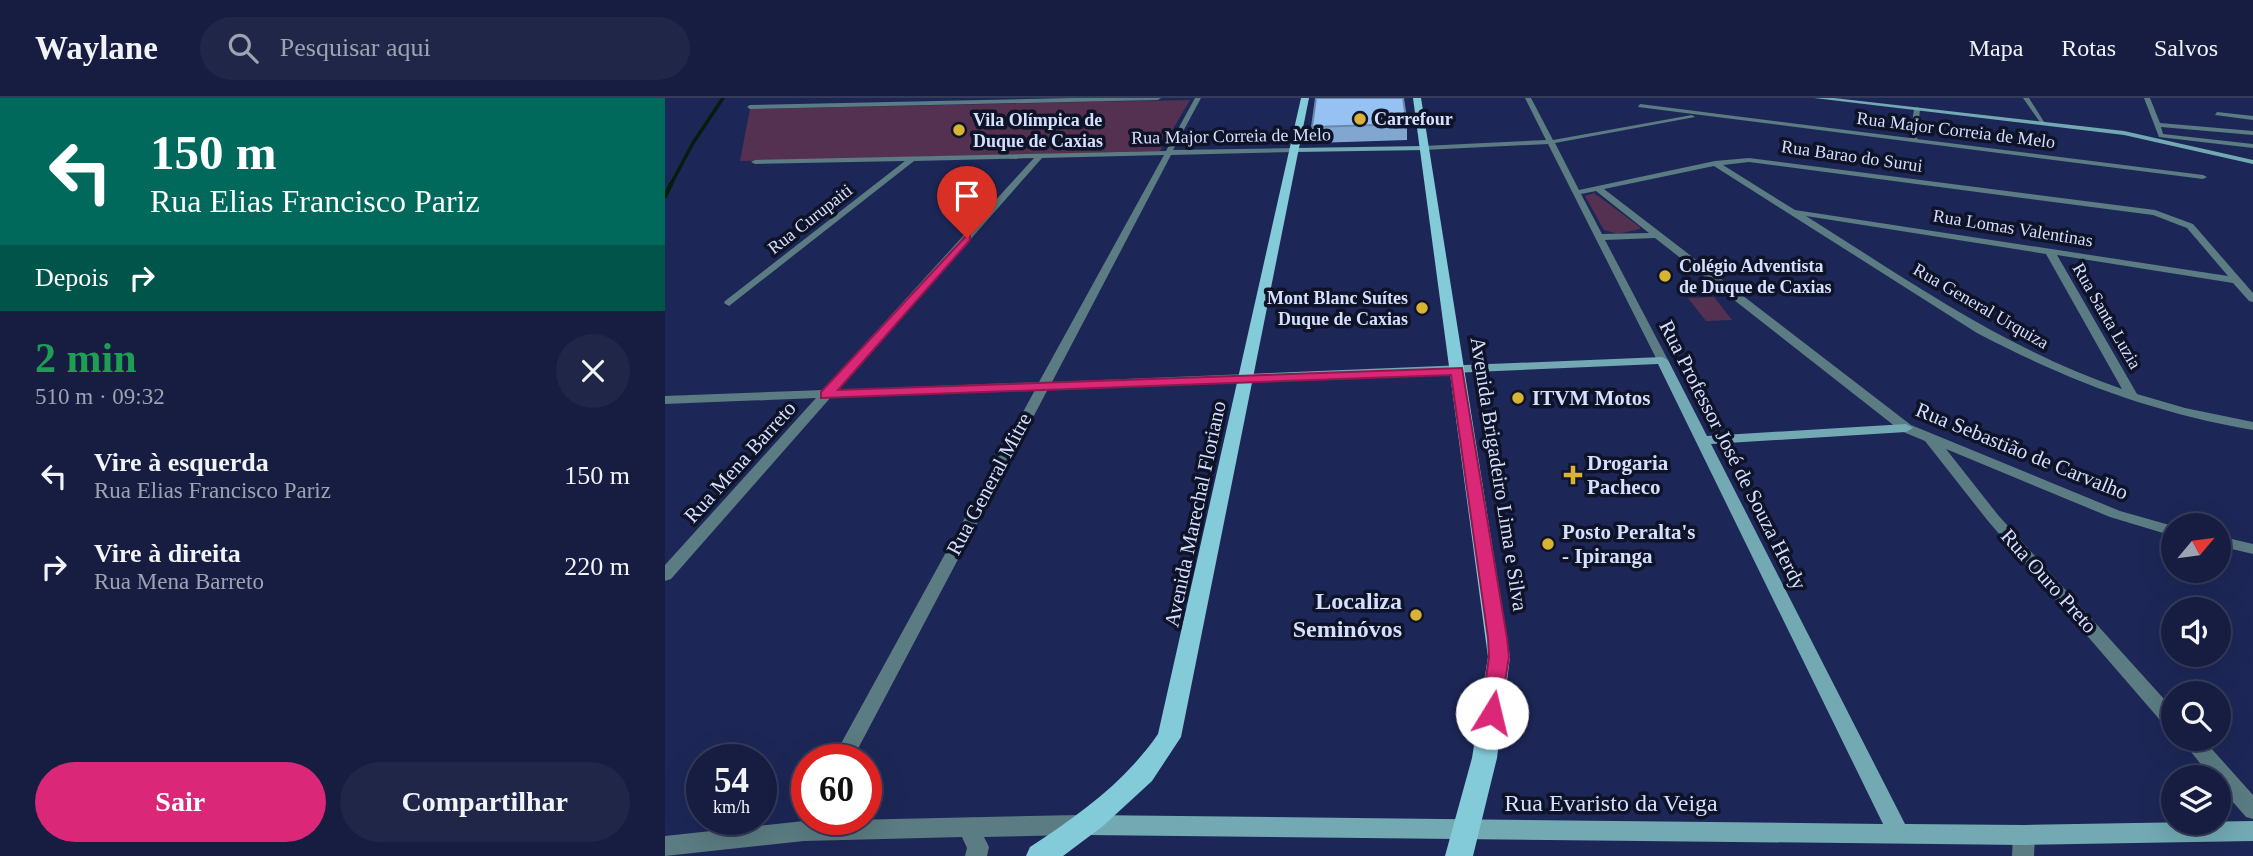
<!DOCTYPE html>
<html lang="pt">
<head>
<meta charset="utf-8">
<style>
	body { margin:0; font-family:"Times New Roman",serif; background:#1f2648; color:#f1f3f6; height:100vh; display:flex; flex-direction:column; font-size:26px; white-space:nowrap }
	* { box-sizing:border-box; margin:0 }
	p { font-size:23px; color:#9ea2b1 }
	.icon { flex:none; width:38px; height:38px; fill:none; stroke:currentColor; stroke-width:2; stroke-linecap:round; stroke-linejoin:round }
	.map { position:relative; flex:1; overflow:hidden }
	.sheet { display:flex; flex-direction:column; background:#161d41; width:665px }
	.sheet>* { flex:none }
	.hud { background:#00695c; color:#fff; overflow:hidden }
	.needle { width:46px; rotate:61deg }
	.tools { position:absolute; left:1496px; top:415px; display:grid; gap:14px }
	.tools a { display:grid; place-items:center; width:70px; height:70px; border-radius:50%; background:#161d41; box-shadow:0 7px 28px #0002,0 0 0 2px #353b5a; font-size:35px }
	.speed { position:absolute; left:21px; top:646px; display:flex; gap:14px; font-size:35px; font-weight:700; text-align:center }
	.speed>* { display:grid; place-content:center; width:91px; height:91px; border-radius:50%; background:#161d41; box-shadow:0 7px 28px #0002,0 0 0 2px #353b5a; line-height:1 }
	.speed small { font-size:18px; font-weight:400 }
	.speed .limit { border:10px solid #d22; background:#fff; color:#111 }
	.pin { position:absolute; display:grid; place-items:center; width:60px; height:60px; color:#fff; margin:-72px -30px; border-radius:50% 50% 50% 0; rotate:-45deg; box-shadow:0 0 7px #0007 }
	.pin .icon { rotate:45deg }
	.me { position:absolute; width:77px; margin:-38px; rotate:9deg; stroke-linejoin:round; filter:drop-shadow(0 0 5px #0008) }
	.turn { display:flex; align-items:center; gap:24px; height:147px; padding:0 35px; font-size:32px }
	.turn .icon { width:91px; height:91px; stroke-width:2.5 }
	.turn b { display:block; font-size:49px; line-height:60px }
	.then { display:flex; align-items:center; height:66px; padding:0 35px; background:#0003; gap:14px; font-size:26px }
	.round { display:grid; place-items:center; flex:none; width:74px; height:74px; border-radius:37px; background:#1f2648 }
	.headline { display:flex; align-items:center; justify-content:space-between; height:119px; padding:0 35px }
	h1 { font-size:42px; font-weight:600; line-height:52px; color:#1e9e55 }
	.cta { display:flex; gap:14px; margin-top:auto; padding:14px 35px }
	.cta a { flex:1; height:80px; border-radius:42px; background:#db2777; color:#fff; font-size:28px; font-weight:600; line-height:80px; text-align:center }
	.cta a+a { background:#1f2648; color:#f1f3f6 }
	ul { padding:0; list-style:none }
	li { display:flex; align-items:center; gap:21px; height:91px; padding:0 35px }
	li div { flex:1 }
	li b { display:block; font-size:26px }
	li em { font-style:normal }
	header { display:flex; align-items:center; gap:42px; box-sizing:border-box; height:98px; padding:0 35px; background:#161d41; border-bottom:2px solid #353b5a }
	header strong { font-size:33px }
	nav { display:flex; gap:38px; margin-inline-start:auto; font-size:24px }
	.search { width:490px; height:63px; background:#1f2648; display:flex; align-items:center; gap:18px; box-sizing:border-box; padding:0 24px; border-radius:38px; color:#9ea2b1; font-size:26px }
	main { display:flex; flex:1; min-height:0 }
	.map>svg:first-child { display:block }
	.green { fill:#553151 }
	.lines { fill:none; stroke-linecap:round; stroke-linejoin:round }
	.stream-far1 { stroke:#061c0d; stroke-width:3.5 }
	.stream { stroke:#061c0d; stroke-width:4.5 }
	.street { fill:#5a7c82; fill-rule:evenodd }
	.secondary { fill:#72a9b3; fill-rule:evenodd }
	.primary { fill:#84cbd9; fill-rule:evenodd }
	.wall { fill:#81a7d1 }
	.building { fill:#96c2f3; stroke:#6988aa; stroke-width:2 }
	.route { fill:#db2777; stroke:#8e194d; stroke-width:2 }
	.poi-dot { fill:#d9b334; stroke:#0e1328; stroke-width:2.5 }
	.labels { text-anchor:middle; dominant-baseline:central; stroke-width:7; stroke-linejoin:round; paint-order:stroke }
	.far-poi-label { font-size:18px; font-weight:bold; fill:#d5dffe; stroke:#0e1328; text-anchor:start }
	.far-street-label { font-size:18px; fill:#d5dffe; stroke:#0e1328 }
	.poi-label { font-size:21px; font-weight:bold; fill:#d5dffe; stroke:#0e1328; text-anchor:start }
	.street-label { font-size:21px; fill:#d5dffe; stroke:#0e1328 }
	.near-poi-label { font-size:24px; font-weight:bold; fill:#d5dffe; stroke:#0e1328; text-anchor:end }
	.near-street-label { font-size:24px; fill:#d5dffe; stroke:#0e1328 }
</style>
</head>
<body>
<header>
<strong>Waylane</strong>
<div class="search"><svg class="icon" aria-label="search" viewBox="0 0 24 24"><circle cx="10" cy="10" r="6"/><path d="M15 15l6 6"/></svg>Pesquisar aqui</div>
<nav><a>Mapa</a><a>Rotas</a><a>Salvos</a></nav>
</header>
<main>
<section class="sheet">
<div class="hud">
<div class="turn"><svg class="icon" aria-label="left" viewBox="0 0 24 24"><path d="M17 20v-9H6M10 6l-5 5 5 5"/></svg><div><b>150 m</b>Rua Elias Francisco Pariz</div></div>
<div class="then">Depois<svg class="icon" aria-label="right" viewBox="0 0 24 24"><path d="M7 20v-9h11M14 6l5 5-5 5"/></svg></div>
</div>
<div class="headline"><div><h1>2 min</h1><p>510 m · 09:32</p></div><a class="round"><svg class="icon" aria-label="close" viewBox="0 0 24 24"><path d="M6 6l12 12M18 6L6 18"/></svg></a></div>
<ul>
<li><svg class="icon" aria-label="left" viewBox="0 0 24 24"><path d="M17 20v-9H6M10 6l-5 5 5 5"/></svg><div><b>Vire à esquerda</b><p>Rua Elias Francisco Pariz</p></div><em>150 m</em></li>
<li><svg class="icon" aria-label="right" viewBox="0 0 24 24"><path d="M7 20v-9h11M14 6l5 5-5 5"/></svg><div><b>Vire à direita</b><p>Rua Mena Barreto</p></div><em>220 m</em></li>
</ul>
<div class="cta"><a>Sair</a><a>Compartilhar</a></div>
</section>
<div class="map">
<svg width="1588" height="758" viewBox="0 0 1588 758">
	<rect width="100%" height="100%" fill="#1d2757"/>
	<g class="green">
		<path d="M 525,2 L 495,53 L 75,63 L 85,11 Z"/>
		<path d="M 929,95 L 975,129 L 975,131 L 953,136 L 939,132 L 920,98 Z"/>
		<path d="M 1049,199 L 1067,222 L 1041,223 L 1023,200 Z"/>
	</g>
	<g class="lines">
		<path class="stream-far1" d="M 5,88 L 28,45 L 58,0"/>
		<path class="stream" d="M 0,98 L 6,86"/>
		<g class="street">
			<path d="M 407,0 L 496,0 L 493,2 L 85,11 L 82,9 L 85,7 Z"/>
			<path d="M 530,0 L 536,0 L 508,52 L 630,50 L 634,52 L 630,54 L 506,57 L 387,284 L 581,276 L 587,280 L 581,284 L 383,291 L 187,662 L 167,662 L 370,292 L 166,299 L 6,481 L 0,483 L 0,467 L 151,300 L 0,306 L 0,298 L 158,292 L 369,60 L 249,63 L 64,208 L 59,205 L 60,203 L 240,63 L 90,66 L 86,64 L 90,62 L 501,53 ZM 499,57 L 374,284 L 173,292 L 377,60 Z"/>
			<path d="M 860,0 L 866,0 L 888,42 L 1027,17 L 1030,19 L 890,45 L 914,92 L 1050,63 L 1084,60 L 1490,112 L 1528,126 L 1588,195 L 1588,204 L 1584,203 L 1568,185 L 1392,157 L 1472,296 L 1520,310 L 1588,324 L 1588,332 C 1486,314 1404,283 1312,235 L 1049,68 L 939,91 L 1246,327 L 1455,413 L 1508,428 L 1508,438 L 1445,419 L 1281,351 L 1333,417 L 1508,611 L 1508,631 L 1501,629 L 1323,423 L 1260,343 L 1236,333 L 990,140 L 940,142 L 1003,262 L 997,265 L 993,264 L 883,46 L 758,52 L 754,50 L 758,48 L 881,42 ZM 1084,64 L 1488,117 L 1522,130 L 1563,178 L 1130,112 L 1058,67 ZM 931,93 L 984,135 L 937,136 L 916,96 ZM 1141,118 L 1381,156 L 1457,291 C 1342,252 1243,182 1141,118 Z"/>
			<path d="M 1358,0 L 1364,0 L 1381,27 L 1377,27 Z"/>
			<path d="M 1479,0 L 1485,0 L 1495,25 L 1588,33 L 1588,37 L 1496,29 L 1498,36 L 1588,46 L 1588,50 L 1494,39 Z"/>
			<path d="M 975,6 L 1245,40 L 1249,11 L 1252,9 L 1255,11 L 1252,41 L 1538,77 L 1542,79 L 1538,81 L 973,9 Z"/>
			<path d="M 1552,14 L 1588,18 L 1588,22 L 1550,17 Z"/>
			<path d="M 1554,438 L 1588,446 L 1588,456 L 1554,448 Z"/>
			<path d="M 1515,640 L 1537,640 L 1588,697 L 1588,721 L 1581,719 L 1554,688 L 1554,679 L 1546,679 Z"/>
			<path d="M 414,717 L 421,720 L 425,727 L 421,734 L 414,737 L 319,739 L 324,749 L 322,758 L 300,758 L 302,750 L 297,739 L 139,743 L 0,758 L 0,738 L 139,723 Z"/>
			<path d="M 1359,727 L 1367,730 L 1370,737 L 1369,758 L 1347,758 L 1348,737 L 1351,730 Z"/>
		</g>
		<g class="secondary">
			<path d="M 1149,0 L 1169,0 L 1459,33 L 1588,62 L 1588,66 L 1459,37 Z"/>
			<path d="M 758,48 L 762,50 L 761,52 L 630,54 L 626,52 L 630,50 Z"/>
			<path d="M 997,259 L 1003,262 L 1042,338 L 1241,326 L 1248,330 L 1241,334 L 1046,346 L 1240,726 L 1359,727 L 1588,723 L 1588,743 L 1359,747 L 422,737 L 415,734 L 411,727 L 415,720 L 422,717 L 1218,726 L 993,266 L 581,284 L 575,280 L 581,276 Z"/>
		</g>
		<g class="primary">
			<path d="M 636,0 L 644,0 L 516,639 L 487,683 L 438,728 L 398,758 L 361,758 L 365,749 C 414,717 460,684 493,636 Z"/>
			<path d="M 748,0 L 756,0 L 845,559 L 832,660 L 808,758 L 780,758 L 807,660 L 823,559 Z"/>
		</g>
	</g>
	<path class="wall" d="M 742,26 L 742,42 L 649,45 L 647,29 Z"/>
	<path class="building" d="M 651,0 L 738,0 L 742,26 L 647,29 Z"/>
	<path class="route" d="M 302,137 L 305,138 L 305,142 L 173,292 L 797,270 L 842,540 L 844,559 L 834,621 L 827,623 L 819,621 L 816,615 L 824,559 L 823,540 L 786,277 L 156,300 L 156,294 Z"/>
	<g class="poi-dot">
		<circle cx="695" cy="21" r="7"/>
		<circle cx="294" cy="32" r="7"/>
		<circle cx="1000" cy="178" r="7"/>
		<circle cx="757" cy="210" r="7"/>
		<circle cx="853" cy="300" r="7"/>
		<path d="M904.5 366.5h7v7h7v7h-7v7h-7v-7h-7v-7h7z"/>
		<circle cx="883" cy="446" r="7"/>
		<circle cx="751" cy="517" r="7"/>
	</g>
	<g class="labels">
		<g class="far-poi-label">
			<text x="709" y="21">Carrefour</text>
			<text x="308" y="22">Vila Olímpica de<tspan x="308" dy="21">Duque de Caxias</tspan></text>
			<text x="1014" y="168">Colégio Adventista<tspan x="1014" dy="21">de Duque de Caxias</tspan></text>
			<text x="743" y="200" text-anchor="end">Mont Blanc Suítes<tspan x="743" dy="21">Duque de Caxias</tspan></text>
		</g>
		<g class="far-street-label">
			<text transform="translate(1291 32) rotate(7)">Rua Major Correia de Melo</text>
			<text transform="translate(566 38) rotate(-1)">Rua Major Correia de Melo</text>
			<text transform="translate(1187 58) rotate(8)">Rua Barao do Surui</text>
			<text transform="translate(145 121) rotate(-38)">Rua Curupaiti</text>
			<text transform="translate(1348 130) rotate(9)">Rua Lomas Valentinas</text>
			<text transform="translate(1316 208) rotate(30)">Rua General Urquiza</text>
			<text transform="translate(1442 218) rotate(60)">Rua Santa Luzia</text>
		</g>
		<g class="poi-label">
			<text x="867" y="300">ITVM Motos</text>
			<text x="922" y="365">Drogaria<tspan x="922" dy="24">Pacheco</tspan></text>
			<text x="897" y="434">Posto Peralta's<tspan x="897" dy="24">- Ipiranga</tspan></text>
		</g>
		<g class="street-label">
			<text transform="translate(1357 353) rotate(22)">Rua Sebastião de Carvalho</text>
			<text transform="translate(1068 357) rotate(63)">Rua Professor José de Souza Herdy</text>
			<text transform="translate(75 364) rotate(-48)">Rua Mena Barreto</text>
			<text transform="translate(834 376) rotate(81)">Avenida Brigadeiro Lima e Silva</text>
			<text transform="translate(324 386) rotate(-62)">Rua General Mitre</text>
			<text transform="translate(530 416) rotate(-78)">Avenida Marechal Floriano</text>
			<text transform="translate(1384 483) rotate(48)">Rua Ouro Preto</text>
		</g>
		<g class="near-poi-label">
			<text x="737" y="503">Localiza<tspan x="737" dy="28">Seminóvos</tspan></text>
		</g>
		<g class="near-street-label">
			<text x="946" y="705">Rua Evaristo da Veiga</text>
		</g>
	</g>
</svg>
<div class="tools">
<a><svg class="needle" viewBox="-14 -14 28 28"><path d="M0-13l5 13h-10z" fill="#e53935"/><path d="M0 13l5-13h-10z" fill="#9ea2b1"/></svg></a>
<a><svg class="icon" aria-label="sound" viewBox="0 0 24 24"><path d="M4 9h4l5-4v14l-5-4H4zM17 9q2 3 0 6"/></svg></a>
<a><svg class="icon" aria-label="search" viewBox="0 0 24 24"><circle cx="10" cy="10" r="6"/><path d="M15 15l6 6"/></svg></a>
<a><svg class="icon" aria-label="layers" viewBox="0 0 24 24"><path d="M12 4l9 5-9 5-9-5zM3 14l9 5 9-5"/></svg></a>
</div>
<div class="speed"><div>54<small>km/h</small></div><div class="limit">60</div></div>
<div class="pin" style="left:302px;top:140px;background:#d93025"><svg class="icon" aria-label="arrive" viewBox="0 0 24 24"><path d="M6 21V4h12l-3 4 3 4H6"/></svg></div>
<svg class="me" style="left:827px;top:615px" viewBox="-20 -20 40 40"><circle r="19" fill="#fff"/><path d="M0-13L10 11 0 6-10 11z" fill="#db2777"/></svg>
</div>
</main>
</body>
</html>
